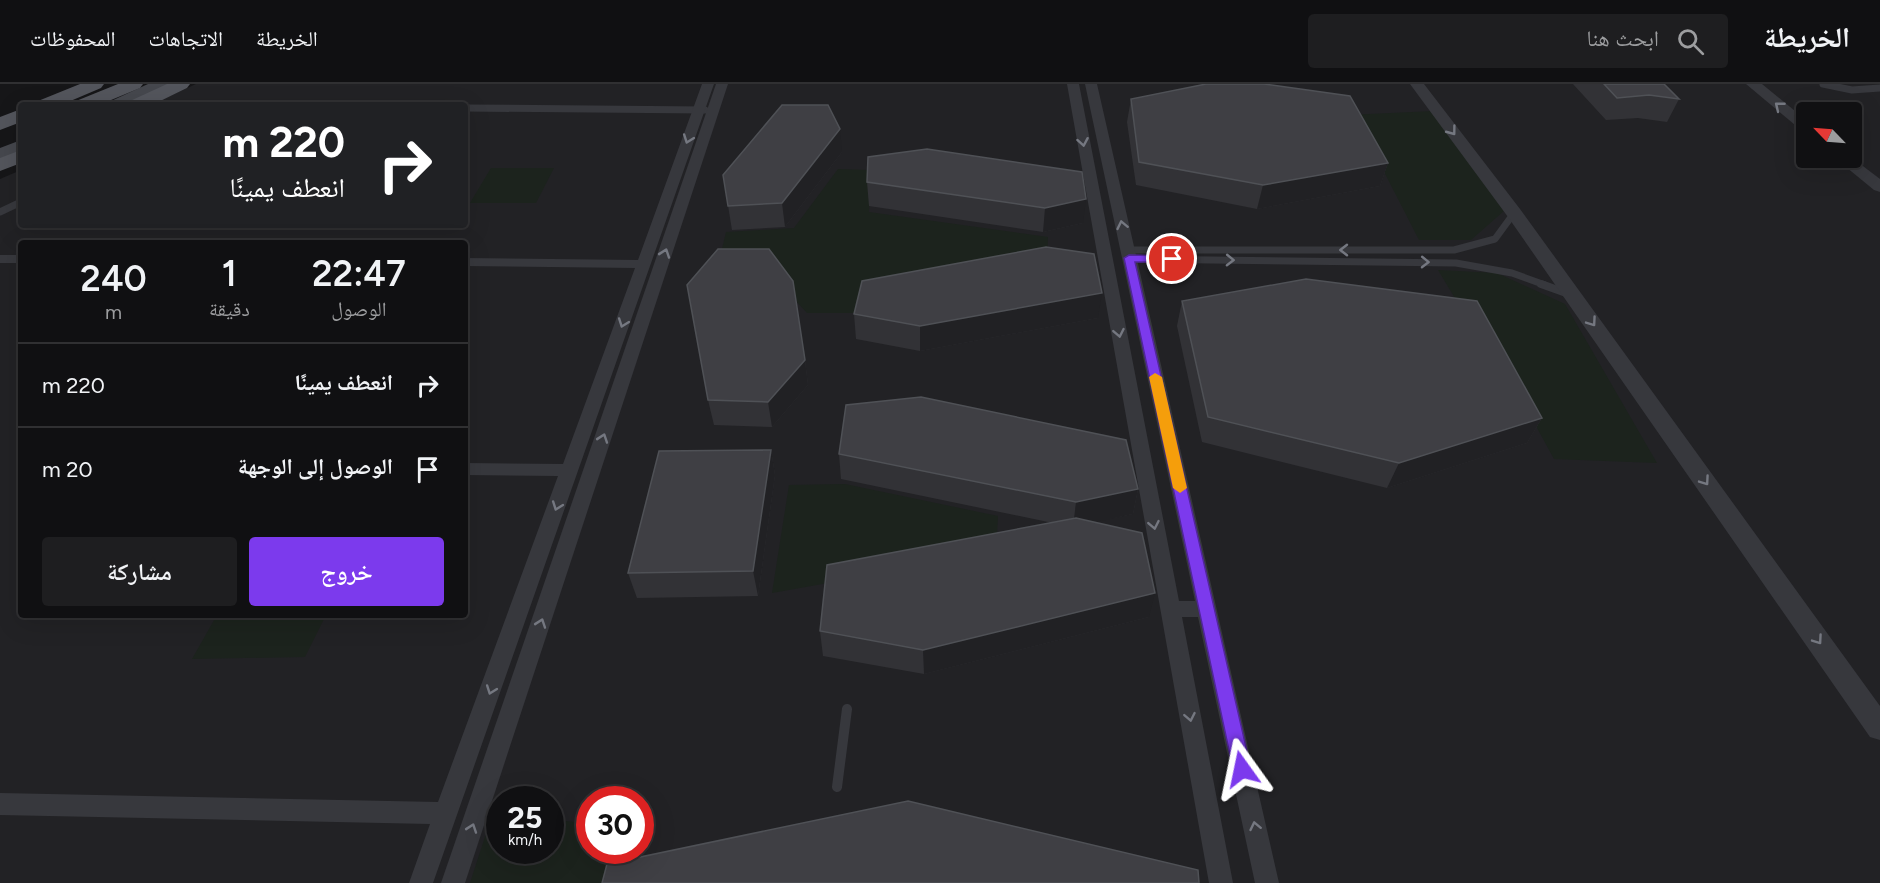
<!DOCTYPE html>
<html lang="ar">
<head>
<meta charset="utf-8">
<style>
	body { margin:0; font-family:Figtree,"Noto Naskh Arabic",sans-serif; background:#1e1e20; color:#f1f3f6; direction:rtl; height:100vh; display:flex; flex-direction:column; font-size:22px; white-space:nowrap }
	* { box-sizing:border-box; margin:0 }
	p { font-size:20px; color:#9c9d9f }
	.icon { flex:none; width:33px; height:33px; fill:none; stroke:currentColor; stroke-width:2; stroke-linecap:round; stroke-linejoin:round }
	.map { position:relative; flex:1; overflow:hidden; direction:ltr }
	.sheet { position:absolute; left:18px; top:156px; width:450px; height:378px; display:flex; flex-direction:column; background:#101012; border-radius:6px; box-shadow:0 6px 24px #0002,0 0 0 2px #303032; direction:rtl }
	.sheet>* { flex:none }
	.banner { position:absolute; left:18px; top:18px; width:450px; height:126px; border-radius:6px; box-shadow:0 6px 24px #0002,0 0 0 2px #303032; direction:rtl; background:#202124; color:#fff; overflow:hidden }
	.needle { width:39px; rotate:295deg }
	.buttons { position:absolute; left:1796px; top:18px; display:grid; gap:12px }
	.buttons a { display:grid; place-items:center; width:66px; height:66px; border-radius:6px; background:#101012; box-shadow:0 6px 24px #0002,0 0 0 2px #303032; font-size:30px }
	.speed { position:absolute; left:486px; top:702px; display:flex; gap:12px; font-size:30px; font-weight:700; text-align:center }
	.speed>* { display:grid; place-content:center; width:78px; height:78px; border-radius:50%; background:#101012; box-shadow:0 6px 24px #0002,0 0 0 2px #303032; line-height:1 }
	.speed small { font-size:15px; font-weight:400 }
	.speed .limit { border:9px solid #d22; background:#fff; color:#111 }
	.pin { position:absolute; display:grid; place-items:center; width:51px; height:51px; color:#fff; margin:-26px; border:3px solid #fff; border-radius:50%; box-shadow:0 2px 6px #0007 }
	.me { position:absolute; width:66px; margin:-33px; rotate:348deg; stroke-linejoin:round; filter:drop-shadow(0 0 4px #0008) }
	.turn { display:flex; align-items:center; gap:21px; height:126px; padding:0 24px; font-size:27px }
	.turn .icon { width:78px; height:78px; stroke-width:2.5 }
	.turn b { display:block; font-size:42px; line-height:51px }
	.eta { display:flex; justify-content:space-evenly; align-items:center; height:102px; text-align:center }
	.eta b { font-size:36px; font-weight:600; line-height:42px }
	.cta { display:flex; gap:12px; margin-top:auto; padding:12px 24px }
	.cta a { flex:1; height:69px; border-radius:6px; background:#7c3aed; color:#fff; font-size:24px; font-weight:600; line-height:69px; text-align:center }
	.cta a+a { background:#1e1e20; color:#f1f3f6 }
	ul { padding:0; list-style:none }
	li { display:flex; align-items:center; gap:18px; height:84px; padding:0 24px; border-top:2px solid #303032 }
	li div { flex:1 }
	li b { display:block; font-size:22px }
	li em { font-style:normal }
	header { display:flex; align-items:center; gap:36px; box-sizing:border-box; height:84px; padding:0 30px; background:#101012; border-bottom:2px solid #303032 }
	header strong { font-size:28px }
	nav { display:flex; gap:33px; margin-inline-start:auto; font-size:21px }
	.search { width:420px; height:54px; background:#1e1e20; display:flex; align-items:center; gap:15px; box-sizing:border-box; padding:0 21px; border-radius:6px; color:#9c9d9f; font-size:22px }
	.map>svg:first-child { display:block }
	.built { fill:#222225; fill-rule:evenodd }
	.green { fill:#1c231d }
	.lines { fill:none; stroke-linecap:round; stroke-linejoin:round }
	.service-far2 { stroke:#37383d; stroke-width:7 }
	.service-far1 { stroke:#37383d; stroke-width:8 }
	.service { stroke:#37383d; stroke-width:10 }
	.minor { fill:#37383d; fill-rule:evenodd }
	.tertiary { fill:#37383d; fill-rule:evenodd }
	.secondary { fill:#45474d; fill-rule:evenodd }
	.primary { fill:#53555c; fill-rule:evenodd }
	.wall { fill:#323236 }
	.shaded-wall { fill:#212124 }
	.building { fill:#3f3f44; stroke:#4f5156; stroke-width:1.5 }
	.oneway { stroke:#757881 }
	.route { fill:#7c3aed; stroke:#51269a; stroke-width:1.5 }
	.slow { fill:#f59e0b }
</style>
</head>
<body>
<header>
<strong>الخريطة</strong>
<div class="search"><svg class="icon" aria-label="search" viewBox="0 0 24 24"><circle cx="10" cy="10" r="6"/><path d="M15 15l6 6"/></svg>ابحث هنا</div>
<nav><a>الخريطة</a><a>الاتجاهات</a><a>المحفوظات</a></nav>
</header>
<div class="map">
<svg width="1880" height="799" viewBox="0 0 1880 799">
	<rect width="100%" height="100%" fill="#161618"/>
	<path class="built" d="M 196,0 L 1880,0 L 1880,799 L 0,799 L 0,95 L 21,86 L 21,141 L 465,141 L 465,21 L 150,21 ZM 1806,28 L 1851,28 L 1851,74 L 1806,74 ZM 21,159 L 465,159 L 465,531 L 21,531 ZM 500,716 L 550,716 L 550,766 L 500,766 ZM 590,716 L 640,716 L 640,766 L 590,766 Z"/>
	<g class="green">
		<path d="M 1434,27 L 1504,127 L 1471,156 L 1419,156 L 1378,76 L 1348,31 Z"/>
		<path d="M 491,84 L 554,84 L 536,119 L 470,119 Z"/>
		<path d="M 838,85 L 871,86 L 869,128 L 1048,153 L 1047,180 L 857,229 L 807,229 L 796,217 L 717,186 L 726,148 L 794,144 Z"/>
		<path d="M 1438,186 L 1497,189 L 1565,220 L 1657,379 L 1554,375 L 1518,309 L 1502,292 Z"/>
		<path d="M 845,400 L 998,432 L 996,469 L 772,509 L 789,401 Z"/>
		<path d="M 217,531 L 326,531 L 305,573 L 192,575 Z"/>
		<path d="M 493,728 L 499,728 L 500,766 L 550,766 L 551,735 L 589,740 L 590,766 L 615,767 L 607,799 L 470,799 Z"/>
	</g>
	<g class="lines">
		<g class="service-far2">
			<path d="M 1823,0 L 1852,6 L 1880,4"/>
			<path d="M 465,24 L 705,26"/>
			<path d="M 0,128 L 21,118"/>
			<path d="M 1127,166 L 1454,166 L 1495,155 L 1514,129"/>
			<path d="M 1129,175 L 1456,179 L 1512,189 L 1545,201"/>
		</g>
		<path class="service-far1" d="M 1541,200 L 1569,210"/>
		<path class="service" d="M 837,703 L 847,625"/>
		<g class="minor">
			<path d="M 702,0 L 714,0 L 433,799 L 409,799 L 430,740 L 0,731 L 0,709 L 438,718 L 558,392 L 465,391 L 465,379 L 563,380 L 635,184 L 465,182 L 465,174 L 638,176 Z"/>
			<path d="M 716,0 L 728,0 L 465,799 L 441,799 Z"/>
			<path d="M 1067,0 L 1079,0 L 1179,517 L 1195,517 L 1085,0 L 1097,0 L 1279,799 L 1255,799 L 1198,533 L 1182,533 L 1233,799 L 1209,799 Z"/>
			<rect x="0" y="171" width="21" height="8"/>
		</g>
		<g class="tertiary">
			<path d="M 1410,0 L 1424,0 L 1520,125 L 1880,622 L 1880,656 L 1870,653 L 1508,133 Z"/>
			<path d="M 1746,0 L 1762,0 L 1806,36 L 1806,48 L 1801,46 Z"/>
			<path d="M 1851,73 L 1880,95 L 1880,108 L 1874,106 L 1835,74 Z"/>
		</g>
		<g class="secondary">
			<path d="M 148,0 L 169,0 L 167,3 L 128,21 L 107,21 L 109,18 Z"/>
			<path d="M 21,56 L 21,67 L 0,75 L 0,64 Z"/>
		</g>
		<g class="primary">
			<path d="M 80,0 L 104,0 L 101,4 L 61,21 L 36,21 L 38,17 Z"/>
			<path d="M 118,0 L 143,0 L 140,4 L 99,21 L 74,21 L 76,17 Z"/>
			<path d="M 167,0 L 190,0 L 187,4 L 152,21 L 128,21 L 130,17 Z"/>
			<path d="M 21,25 L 21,38 L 0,46 L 0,33 Z"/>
			<path d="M 21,66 L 21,79 L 0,87 L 0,74 Z"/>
		</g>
	</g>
	<g class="wall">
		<path d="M 1573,0 L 1664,0 L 1679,15 L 1667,38 L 1638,34 L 1606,36 Z"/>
		<path d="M 1131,15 L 1388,79 L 1380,102 L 1257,125 L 1136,101 L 1127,38 Z"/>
		<path d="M 927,65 L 1083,139 L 1043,148 L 869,122 L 867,98 Z"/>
		<path d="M 842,68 L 785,143 L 732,146 L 723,91 Z"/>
		<path d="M 1182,217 L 1542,334 L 1527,359 L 1387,404 L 1202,358 L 1177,242 Z"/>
		<path d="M 854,230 L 1098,234 L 920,267 L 856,255 Z"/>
		<path d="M 805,276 L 808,301 L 772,343 L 714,341 L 708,316 Z"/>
		<path d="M 771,366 L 775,391 L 758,512 L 637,514 L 628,489 Z"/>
		<path d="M 839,370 L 1138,405 L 1133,430 L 1093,438 L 1149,533 L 924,590 L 823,572 L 820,547 L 1053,439 L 841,395 Z"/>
	</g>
	<g class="shaded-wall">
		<path d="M 840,45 L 842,68 L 785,143 L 782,119 Z"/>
		<path d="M 1388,79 L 1380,102 L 1257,125 L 1263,101 Z"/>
		<path d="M 1086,115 L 1083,139 L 1043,148 L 1045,124 Z"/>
		<path d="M 1102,209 L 1098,234 L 920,267 L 920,242 Z"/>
		<path d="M 805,276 L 808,301 L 772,343 L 768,318 Z"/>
		<path d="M 1542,334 L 1527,359 L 1387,404 L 1399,379 Z"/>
		<path d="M 771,366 L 775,391 L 758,512 L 753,487 Z"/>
		<path d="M 1138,405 L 1133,430 L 1073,443 L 1076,418 Z"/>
		<path d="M 1155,509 L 1149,533 L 924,590 L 923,566 Z"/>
	</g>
	<g class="building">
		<path d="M 1206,0 L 1264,0 L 1350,12 L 1388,79 L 1263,101 L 1139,78 L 1131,15 Z"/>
		<path d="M 1604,0 L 1664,0 L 1679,15 L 1649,11 L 1617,14 Z"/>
		<path d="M 782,21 L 828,21 L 840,45 L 782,119 L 728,122 L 723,91 Z"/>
		<path d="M 927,65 L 1082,88 L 1086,115 L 1045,124 L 867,98 L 868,73 Z"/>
		<path d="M 1046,163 L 1094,170 L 1102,209 L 920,242 L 854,230 L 862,197 Z"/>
		<path d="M 718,165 L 769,165 L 793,197 L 805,276 L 768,318 L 708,316 L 687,201 Z"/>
		<path d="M 1306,195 L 1477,217 L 1542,334 L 1399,379 L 1208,333 L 1182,217 Z"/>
		<path d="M 921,313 L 1126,356 L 1138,405 L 1076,418 L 839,370 L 846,321 Z"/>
		<path d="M 771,366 L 753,487 L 628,489 L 659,367 Z"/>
		<path d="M 1076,434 L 1142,449 L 1155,509 L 923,566 L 820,547 L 827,481 Z"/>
		<path d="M 908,717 L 1198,786 L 1199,799 L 602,799 L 607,780 Z"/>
	</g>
	<defs><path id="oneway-chevron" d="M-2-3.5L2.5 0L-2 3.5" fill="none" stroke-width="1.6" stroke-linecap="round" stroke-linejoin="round" transform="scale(1.5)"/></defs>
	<g class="oneway">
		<use href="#oneway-chevron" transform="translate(1779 22) rotate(-141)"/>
		<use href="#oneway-chevron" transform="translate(1452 47) rotate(53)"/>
		<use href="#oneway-chevron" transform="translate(688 55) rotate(110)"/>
		<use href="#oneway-chevron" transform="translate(1083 58) rotate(80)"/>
		<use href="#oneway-chevron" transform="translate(1122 141) rotate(-102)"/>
		<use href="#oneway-chevron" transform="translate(1344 166) rotate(-180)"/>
		<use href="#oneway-chevron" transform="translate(665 169) rotate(-71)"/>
		<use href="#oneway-chevron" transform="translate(1230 176) rotate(1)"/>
		<use href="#oneway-chevron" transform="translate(1425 178) rotate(1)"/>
		<use href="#oneway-chevron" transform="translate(1592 238) rotate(55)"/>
		<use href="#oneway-chevron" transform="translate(623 239) rotate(110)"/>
		<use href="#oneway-chevron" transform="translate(1119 249) rotate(79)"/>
		<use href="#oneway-chevron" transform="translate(603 354) rotate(-71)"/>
		<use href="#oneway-chevron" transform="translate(1705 397) rotate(55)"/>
		<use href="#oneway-chevron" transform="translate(557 422) rotate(110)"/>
		<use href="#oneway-chevron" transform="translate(1154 441) rotate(79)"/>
		<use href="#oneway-chevron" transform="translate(541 539) rotate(-71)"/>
		<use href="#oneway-chevron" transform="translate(1818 556) rotate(55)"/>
		<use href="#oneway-chevron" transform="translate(491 606) rotate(110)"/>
		<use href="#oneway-chevron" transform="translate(1190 633) rotate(79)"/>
		<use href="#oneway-chevron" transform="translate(1255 742) rotate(-102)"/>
		<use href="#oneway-chevron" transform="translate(472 744) rotate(-71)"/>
	</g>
	<path class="route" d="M 1129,171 L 1172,172 L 1177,175 L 1172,178 L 1135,178 L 1251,685 L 1248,691 L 1242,693 L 1236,691 L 1233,685 L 1124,174 Z"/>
	<path class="slow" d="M 1155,289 L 1162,293 L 1187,404 L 1180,409 L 1173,404 L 1149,293 Z"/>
</svg>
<div class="buttons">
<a><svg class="needle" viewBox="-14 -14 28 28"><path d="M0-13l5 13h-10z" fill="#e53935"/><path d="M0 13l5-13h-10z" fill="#9c9d9f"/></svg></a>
</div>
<div class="speed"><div>25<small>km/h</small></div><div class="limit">30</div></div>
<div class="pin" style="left:1172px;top:175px;background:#d93025"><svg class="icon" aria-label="arrive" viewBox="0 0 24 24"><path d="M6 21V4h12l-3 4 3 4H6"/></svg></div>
<svg class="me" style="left:1242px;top:685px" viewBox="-20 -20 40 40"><path d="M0-17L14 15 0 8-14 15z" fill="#7c3aed" stroke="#fff" stroke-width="4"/></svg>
<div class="banner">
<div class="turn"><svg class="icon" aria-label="right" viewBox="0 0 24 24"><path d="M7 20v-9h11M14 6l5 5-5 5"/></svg><div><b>220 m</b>انعطف يمينًا</div></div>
</div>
<section class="sheet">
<div class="eta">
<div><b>22:47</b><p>الوصول</p></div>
<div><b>1</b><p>دقيقة</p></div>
<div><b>240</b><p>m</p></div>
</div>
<ul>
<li><svg class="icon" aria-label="right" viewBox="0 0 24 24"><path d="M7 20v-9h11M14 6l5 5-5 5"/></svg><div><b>انعطف يمينًا</b></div><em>220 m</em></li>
<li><svg class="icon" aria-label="arrive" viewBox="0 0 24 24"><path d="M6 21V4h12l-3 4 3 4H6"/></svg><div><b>الوصول إلى الوجهة</b></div><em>20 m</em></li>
</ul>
<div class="cta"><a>خروج</a><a>مشاركة</a></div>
</section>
</div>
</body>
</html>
